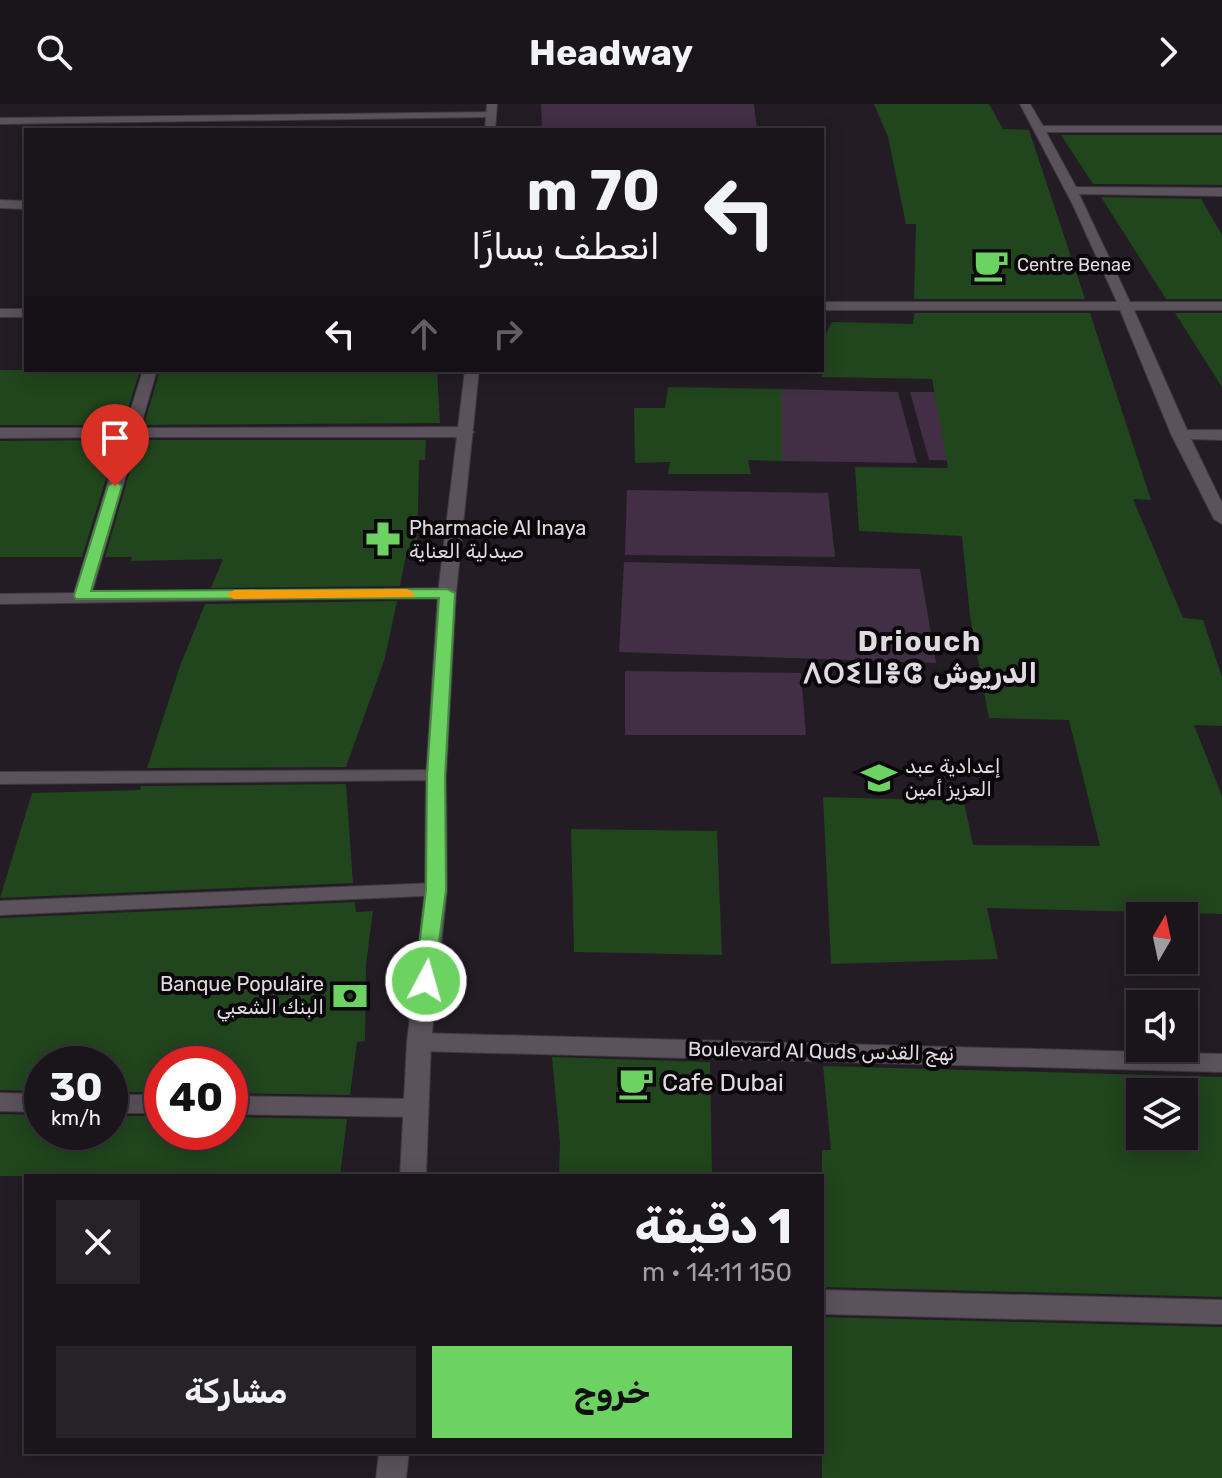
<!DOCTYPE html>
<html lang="ar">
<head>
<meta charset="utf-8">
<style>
	body { margin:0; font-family:Rubik,"Noto Naskh Arabic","Noto Sans Tifinagh",sans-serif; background:#272228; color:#f1f3f6; direction:rtl; height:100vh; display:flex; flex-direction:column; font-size:30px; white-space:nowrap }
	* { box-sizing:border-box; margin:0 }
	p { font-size:26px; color:#9f9fa3 }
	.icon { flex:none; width:44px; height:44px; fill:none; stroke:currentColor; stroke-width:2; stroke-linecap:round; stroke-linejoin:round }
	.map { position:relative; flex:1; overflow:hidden; direction:ltr }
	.side { position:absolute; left:24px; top:1070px; width:800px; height:280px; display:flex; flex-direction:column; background:#1a151b; border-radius:0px; box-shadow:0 4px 20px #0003,0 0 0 2px #38343a; direction:rtl }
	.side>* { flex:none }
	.top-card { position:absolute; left:24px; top:24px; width:800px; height:244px; border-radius:0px; box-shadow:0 4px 20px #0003,0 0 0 2px #38343a; direction:rtl; background:#1a151b; color:#f1f3f6; overflow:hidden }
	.needle { width:52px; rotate:9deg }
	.tools { position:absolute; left:1126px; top:798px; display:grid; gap:16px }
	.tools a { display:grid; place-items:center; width:72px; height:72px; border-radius:0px; background:#1a151b; box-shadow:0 4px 20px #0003,0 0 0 2px #38343a; font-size:40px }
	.speed { position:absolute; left:24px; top:942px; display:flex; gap:16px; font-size:40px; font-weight:700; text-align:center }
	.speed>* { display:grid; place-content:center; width:104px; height:104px; border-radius:50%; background:#1a151b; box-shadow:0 4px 20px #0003,0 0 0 2px #38343a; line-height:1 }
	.speed small { font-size:20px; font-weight:400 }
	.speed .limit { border:12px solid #d22; background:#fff; color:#111 }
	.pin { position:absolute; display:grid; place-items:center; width:68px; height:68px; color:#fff; margin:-82px -34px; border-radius:50% 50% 50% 0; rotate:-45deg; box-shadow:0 0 8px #0007 }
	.pin .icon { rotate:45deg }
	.me { position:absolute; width:88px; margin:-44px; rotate:6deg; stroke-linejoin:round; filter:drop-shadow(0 0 6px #0008) }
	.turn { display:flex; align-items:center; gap:28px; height:168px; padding:0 32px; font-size:36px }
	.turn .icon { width:104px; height:104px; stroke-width:2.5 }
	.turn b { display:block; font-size:56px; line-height:68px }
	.lanes { display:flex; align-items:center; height:76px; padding:0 32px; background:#0003; justify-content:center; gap:40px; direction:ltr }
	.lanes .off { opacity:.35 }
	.round { display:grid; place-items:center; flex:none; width:84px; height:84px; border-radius:0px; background:#272228 }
	.summary { display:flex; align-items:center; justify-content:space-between; height:136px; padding:0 32px }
	h1 { font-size:48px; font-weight:700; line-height:60px }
	.primary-button { display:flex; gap:16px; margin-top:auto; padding:16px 32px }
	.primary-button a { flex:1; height:92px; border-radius:0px; background:#6cd362; color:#111; font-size:32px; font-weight:700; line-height:92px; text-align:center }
	.primary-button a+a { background:#272228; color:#f1f3f6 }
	header { display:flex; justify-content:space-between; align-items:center; height:104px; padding:0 32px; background:#1a151b; font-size:36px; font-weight:700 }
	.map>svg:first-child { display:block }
	.green { fill:#422e45 }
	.building { fill:#21451d; fill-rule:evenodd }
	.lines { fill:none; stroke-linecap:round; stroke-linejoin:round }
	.street-casing { stroke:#3f3940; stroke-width:2 }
	.secondary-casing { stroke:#3f3940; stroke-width:2 }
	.street { fill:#5b525c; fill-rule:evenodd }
	.secondary { fill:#5b525c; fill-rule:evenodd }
	.route { fill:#6cd362; stroke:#468940; stroke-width:2 }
	.slow { fill:#f59e0b }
	.labels { text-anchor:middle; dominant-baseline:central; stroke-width:8; stroke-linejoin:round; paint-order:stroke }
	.far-poi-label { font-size:18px; fill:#e1dbe1; stroke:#0a070b; text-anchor:start }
	.poi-label { font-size:20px; fill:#e1dbe1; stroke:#0a070b; text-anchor:start }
	.street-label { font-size:20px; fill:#e1dbe1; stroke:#0a070b }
	.near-poi-label { font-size:24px; fill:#e1dbe1; stroke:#0a070b; text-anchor:start }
	.district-label { font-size:28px; font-weight:bold; letter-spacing:2px; fill:#e1dbe1; stroke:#0a070b }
</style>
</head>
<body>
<header><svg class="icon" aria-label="forward" viewBox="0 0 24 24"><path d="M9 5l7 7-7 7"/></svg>Headway<svg class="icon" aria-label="search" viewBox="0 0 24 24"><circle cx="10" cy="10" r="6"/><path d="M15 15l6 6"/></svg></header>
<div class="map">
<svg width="1222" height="1374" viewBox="0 0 1222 1374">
	<rect width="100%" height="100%" fill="#231c24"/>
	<g class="green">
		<path d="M 541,0 L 754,0 L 757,26 L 542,25 Z"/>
		<path d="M 782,285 L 898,288 L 917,359 L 782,357 Z"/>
		<path d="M 910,288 L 1029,288 L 1049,358 L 929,356 Z"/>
		<path d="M 627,386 L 828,389 L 835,453 L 625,451 Z"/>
		<path d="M 624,458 L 920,465 L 936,559 L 619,548 Z"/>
		<path d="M 625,567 L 801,569 L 806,631 L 625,631 Z"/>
	</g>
	<g class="building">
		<path d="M 874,0 L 989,0 L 1003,25 L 1029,26 L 1085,195 L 914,195 L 916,120 L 906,120 L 888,33 Z"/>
		<path d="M 1061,31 L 1222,31 L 1222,81 L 1093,80 Z"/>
		<path d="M 1101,93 L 1201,95 L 1222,131 L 1222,195 L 1166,195 Z"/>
		<path d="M 914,209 L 1090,209 L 1151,396 L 1133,395 L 1183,514 L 1203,516 L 1222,573 L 1222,622 L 1194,621 L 1222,692 L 1222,810 L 987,804 L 998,855 L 831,860 L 823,693 L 964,697 L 973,741 L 1100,742 L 1069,616 L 989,614 L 970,512 L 962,432 L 859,427 L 855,363 L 948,364 L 932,275 L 822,273 L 822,238 L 832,218 L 913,220 Z"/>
		<path d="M 1175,209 L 1222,209 L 1222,283 Z"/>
		<path d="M 0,266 L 140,266 L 123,321 L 0,321 Z"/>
		<path d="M 160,266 L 437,266 L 440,319 L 144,321 Z"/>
		<path d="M 668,283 L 782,285 L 782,357 L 748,356 L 751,370 L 668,370 L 670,358 L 635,359 L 634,304 L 665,304 Z"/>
		<path d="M 118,336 L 82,453 L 0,453 L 0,337 Z"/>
		<path d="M 139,336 L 426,336 L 425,356 L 419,356 L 417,452 L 406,451 L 400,482 L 211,484 L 223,455 L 131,457 L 132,453 L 105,453 Z"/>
		<path d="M 397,497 L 385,554 L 346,663 L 147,664 L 180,562 L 205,500 Z"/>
		<path d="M 346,680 L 353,779 L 0,794 L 32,689 L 140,686 L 141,682 Z"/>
		<path d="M 571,725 L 717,727 L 722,851 L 574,848 Z"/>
		<path d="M 355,798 L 356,808 L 373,807 L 366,861 L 365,937 L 357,938 L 350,991 L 230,989 L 230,960 L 162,960 L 162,988 L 110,988 L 110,960 L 42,960 L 42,987 L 0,986 L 0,814 Z"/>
		<path d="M 552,953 L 710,958 L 712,1072 L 559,1072 L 560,1039 Z"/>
		<path d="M 823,962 L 1222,973 L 1222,1193 L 822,1183 L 822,1046 L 831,1046 ZM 1140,988 L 1184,988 L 1184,1032 L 1140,1032 Z"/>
		<path d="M 0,1010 L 42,1011 L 42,1028 L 110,1028 L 110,1012 L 162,1012 L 162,1028 L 230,1028 L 230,1013 L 347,1015 L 340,1072 L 0,1072 Z"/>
		<path d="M 822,1213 L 1222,1223 L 1222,1374 L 822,1374 Z"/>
	</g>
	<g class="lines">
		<g class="street-casing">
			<g id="street">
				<path d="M 1020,0 L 1030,0 L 1043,22 L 1222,22 L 1222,28 L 1046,28 L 1076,83 L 1222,84 L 1222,92 L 1079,90 L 1130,198 L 1222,198 L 1222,206 L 1134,206 L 1187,326 L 1222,326 L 1222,336 L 1191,335 L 1222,399 L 1222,420 L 1214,415 L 1171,330 L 1120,206 L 822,206 L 822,198 L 1117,198 L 1073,101 Z"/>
				<path d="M 495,8 L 495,12 L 491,13 L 0,20 L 0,14 Z"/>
				<path d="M 0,96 L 26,97 L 26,105 L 0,104 Z"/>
				<rect x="0" y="205" width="26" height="8"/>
				<path d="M 143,266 L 157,266 L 140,324 L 466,323 L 474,328 L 466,333 L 137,333 L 92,489 L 447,484 L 456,489 L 453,493 L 0,500 L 0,490 L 74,489 L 122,333 L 0,334 L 0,324 L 125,324 Z"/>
				<path d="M 436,666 L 443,668 L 446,672 L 443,676 L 0,680 L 0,668 Z"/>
				<path d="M 436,779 L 447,786 L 444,791 L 0,811 L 0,797 Z"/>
				<path d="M 419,929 L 1222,950 L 1222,968 L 419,947 L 411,944 L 407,938 L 411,932 Z"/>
				<path d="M 0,989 L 42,990 L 42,1008 L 0,1007 Z"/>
				<rect x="110" y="991" width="52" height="18"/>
				<path d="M 230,992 L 414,995 L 423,997 L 426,1004 L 423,1011 L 414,1013 L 230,1010 Z"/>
				<path d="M 822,1186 L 1222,1196 L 1222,1220 L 822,1210 Z"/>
			</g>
		</g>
		<g class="secondary-casing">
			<g id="secondary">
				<path d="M 487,0 L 497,0 L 495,26 L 485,26 Z"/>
				<path d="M 465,266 L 479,266 L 456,489 L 446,672 L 447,786 L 431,938 L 426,1072 L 400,1072 L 407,938 L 425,786 L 426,672 L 438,489 Z"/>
				<path d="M 379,1348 L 409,1348 L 406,1374 L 376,1374 Z"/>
			</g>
		</g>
		<use href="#street" class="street"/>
		<use href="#secondary" class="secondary"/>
	</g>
	<path class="route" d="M 115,377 L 122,382 L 91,487 L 447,485 L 455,489 L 445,672 L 446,786 L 433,882 L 426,884 L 415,877 L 426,786 L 427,672 L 439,494 L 76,495 L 74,492 L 108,382 Z"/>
	<path class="slow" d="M 407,485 L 415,490 L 413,493 L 234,495 L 226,491 L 234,486 Z"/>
	<defs>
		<g id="cafe-bare" transform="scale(2.76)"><path d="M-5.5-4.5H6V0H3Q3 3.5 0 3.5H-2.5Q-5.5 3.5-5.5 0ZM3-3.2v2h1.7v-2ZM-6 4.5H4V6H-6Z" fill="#6cd362" stroke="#0a070b" stroke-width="2.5" paint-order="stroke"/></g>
		<g id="pharmacy-bare" transform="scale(2.76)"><path d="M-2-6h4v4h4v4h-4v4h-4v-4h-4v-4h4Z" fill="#6cd362" stroke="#0a070b" stroke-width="2.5" paint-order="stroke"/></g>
		<g id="university-bare" transform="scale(2.76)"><path d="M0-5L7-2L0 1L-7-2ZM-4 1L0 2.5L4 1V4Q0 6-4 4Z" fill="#6cd362" stroke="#0a070b" stroke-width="2.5" paint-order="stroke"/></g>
		<g id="bank-bare" transform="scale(2.76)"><path d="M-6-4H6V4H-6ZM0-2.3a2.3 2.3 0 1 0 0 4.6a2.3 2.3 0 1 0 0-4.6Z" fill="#6cd362" stroke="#0a070b" stroke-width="2.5" paint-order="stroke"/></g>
	</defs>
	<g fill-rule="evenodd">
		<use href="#cafe-bare" x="991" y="161"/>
		<use href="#pharmacy-bare" x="383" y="435"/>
		<use href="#university-bare" x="879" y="674"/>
		<use href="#bank-bare" x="350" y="892"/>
		<use href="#cafe-bare" x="636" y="979"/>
	</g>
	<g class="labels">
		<g class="far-poi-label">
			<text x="1017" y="161">Centre Benae</text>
		</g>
		<g class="poi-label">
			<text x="409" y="424">Pharmacie Al Inaya<tspan x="409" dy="23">صيدلية العناية</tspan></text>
			<text x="905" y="662">إعدادية عبد<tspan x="905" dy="23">العزيز أمين</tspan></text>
			<text x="324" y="880" text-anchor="end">Banque Populaire<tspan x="324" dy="23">البنك الشعبي</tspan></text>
		</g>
		<g class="street-label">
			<text transform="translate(821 947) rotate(1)">Boulevard Al Quds نهج القدس</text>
		</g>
		<g class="near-poi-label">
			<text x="662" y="979">Cafe Dubai</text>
		</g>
		<g class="district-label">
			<text x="920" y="537">Driouch<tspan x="920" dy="32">ⴷⵔⵉⵡⴻⵛ الدريوش</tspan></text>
		</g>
	</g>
</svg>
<div class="tools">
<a><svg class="needle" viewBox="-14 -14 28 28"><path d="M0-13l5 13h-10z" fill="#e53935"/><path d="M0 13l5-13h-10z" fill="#9f9fa3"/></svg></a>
<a><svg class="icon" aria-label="sound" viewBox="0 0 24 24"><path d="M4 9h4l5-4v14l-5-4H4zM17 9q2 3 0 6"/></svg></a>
<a><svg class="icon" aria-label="layers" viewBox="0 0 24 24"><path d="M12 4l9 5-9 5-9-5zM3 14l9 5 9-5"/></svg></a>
</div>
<div class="speed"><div>30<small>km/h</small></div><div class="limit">40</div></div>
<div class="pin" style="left:115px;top:382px;background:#d93025"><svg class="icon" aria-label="arrive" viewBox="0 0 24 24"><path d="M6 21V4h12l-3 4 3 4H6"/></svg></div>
<svg class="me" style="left:426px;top:877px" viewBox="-20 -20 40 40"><circle r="17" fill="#6cd362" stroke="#fff" stroke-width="3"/><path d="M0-11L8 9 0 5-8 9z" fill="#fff"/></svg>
<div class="top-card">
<div class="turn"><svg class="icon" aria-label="left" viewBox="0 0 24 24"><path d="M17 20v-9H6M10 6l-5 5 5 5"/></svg><div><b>70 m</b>انعطف يسارًا</div></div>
<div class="lanes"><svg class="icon" aria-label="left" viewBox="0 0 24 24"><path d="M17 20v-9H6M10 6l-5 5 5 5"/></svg><svg class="icon off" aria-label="ahead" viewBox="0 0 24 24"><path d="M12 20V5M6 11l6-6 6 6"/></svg><svg class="icon off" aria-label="right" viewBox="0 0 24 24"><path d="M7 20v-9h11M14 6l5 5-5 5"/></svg></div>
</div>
<section class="side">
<div class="summary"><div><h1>1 دقيقة</h1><p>150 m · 14:11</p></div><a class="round"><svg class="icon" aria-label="close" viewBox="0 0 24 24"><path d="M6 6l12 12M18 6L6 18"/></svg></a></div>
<div class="primary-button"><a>خروج</a><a>مشاركة</a></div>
</section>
</div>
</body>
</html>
